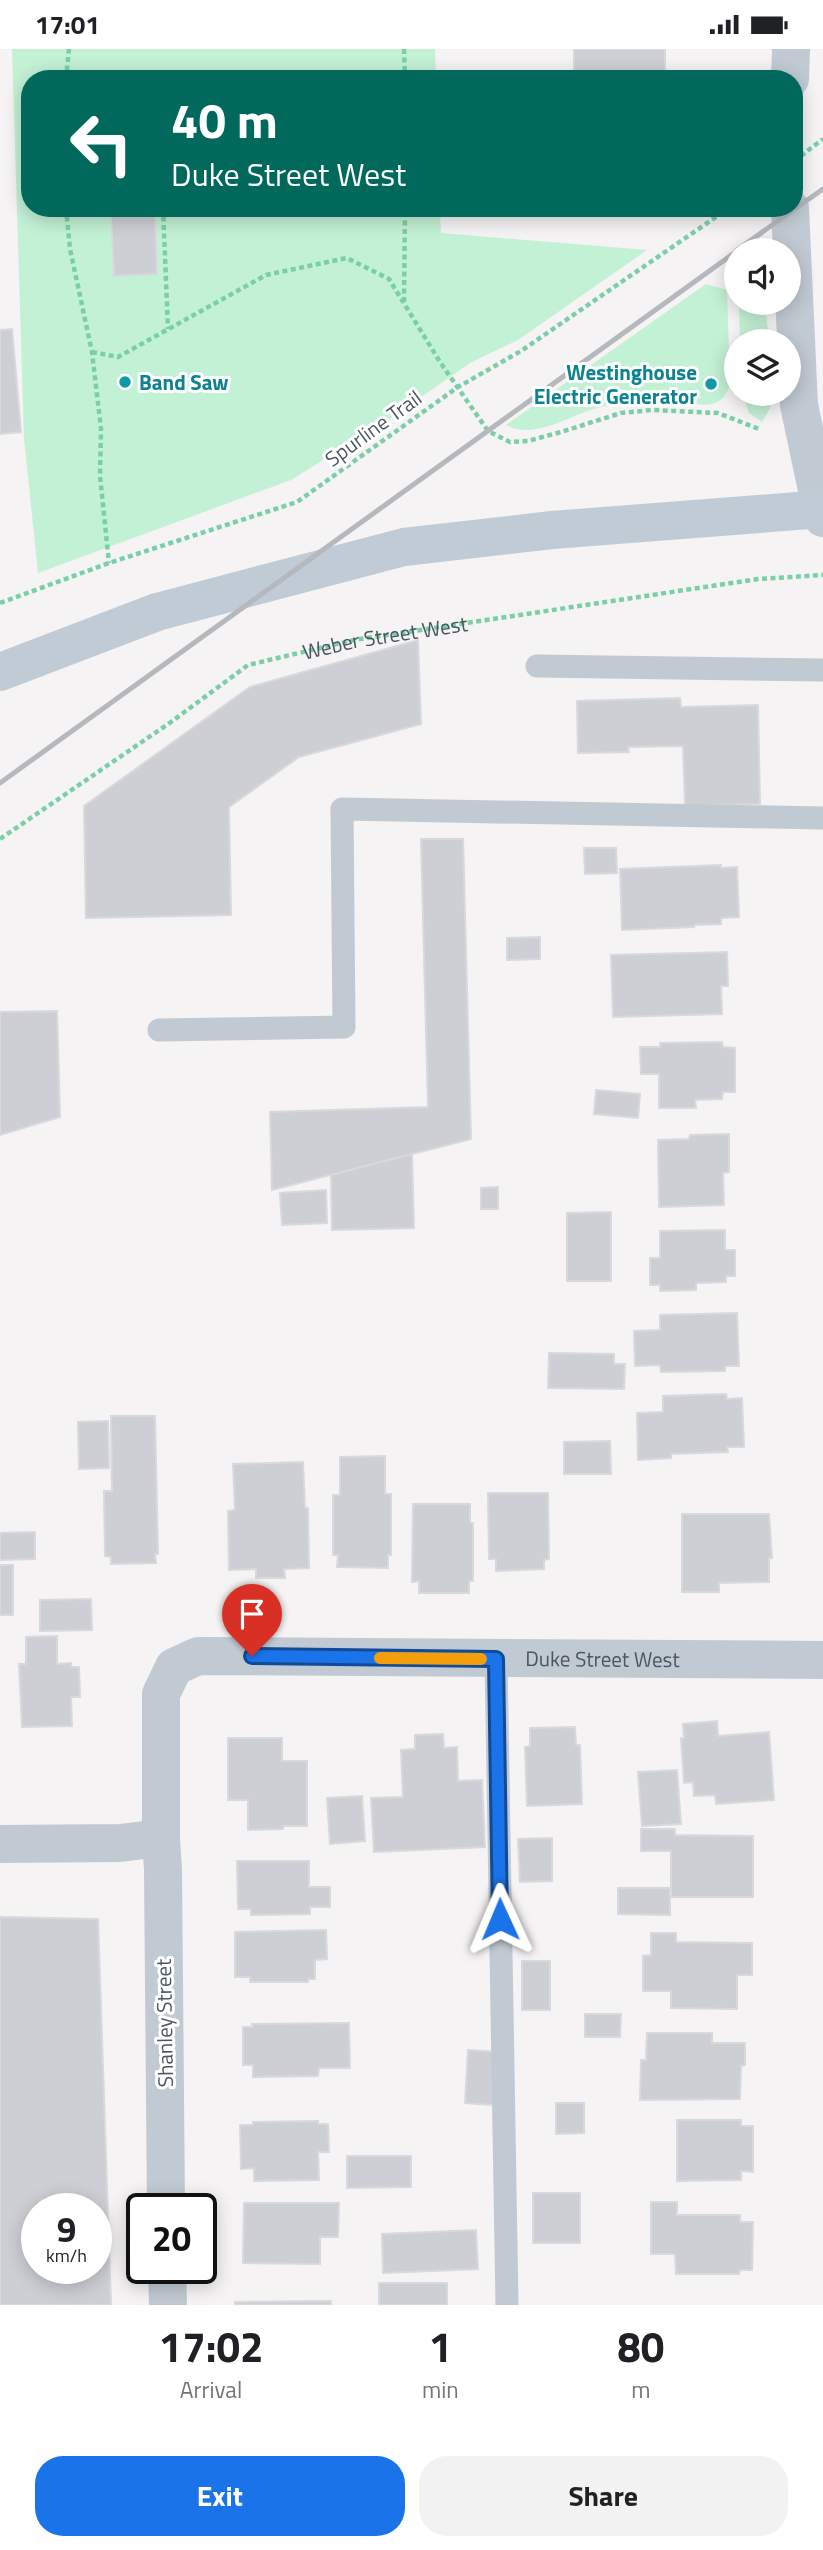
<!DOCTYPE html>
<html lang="en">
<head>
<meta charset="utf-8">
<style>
	body { margin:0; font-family:"Titillium Web",sans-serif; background:#f2f2f2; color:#202124; height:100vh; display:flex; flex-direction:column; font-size:26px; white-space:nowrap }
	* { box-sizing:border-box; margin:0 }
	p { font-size:23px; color:#757577 }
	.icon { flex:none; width:38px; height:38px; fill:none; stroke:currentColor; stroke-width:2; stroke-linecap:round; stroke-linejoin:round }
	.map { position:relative; height:2256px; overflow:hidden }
	.drawer { display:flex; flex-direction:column; background:#fff; flex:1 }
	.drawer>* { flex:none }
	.top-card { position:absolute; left:21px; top:21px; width:782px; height:147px; border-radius:28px; box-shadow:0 4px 18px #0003; background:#00695c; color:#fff; overflow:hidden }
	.tools { position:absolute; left:724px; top:189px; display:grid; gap:14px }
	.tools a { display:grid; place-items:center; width:77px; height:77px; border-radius:50%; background:#fff; box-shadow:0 4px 18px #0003; font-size:35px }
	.speed { position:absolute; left:21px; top:2144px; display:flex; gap:14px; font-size:35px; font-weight:700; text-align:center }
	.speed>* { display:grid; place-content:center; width:91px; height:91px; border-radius:50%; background:#fff; box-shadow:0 4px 18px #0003; line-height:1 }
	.speed small { font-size:18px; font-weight:400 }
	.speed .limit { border:4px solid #111; border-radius:10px; background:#fff; color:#111 }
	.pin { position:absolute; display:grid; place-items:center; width:60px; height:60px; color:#fff; margin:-72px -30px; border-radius:50% 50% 50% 0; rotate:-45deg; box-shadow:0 0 7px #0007 }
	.pin .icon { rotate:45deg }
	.me { position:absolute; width:77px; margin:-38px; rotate:359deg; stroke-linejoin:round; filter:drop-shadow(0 0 5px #0008) }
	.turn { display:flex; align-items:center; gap:24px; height:147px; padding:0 35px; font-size:32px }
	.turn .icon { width:91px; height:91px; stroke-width:2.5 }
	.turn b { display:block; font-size:49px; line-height:60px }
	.eta { display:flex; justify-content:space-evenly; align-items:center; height:119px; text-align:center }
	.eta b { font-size:42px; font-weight:700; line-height:49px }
	.cta { display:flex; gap:14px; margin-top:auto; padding:14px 35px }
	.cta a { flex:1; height:80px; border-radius:28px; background:#1a73e8; color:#fff; font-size:28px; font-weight:700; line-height:80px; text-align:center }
	.cta a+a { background:#f2f2f2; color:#202124 }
	.status { display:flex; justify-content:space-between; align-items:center; height:49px; padding:0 35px; background:#fff; direction:ltr }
	.status svg { height:19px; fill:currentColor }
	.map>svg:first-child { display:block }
	.green { fill:#c3f1d5 }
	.building { fill:#cdcfd5; stroke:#d7d9de; stroke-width:2; fill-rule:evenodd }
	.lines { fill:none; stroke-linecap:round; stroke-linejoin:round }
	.path { stroke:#7ad0a6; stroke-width:4.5; stroke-dasharray:5 3.5; stroke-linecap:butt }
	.lane { stroke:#c1cad2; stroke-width:23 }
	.street { stroke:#c1cad2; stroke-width:38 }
	.secondary { stroke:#c1cbd6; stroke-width:38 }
	.rail { stroke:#b5b8bd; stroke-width:5 }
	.route-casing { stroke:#114b97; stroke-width:18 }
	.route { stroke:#1a73e8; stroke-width:12 }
	.slow { stroke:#f59e0b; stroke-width:12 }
	.culture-dot { fill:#0f9aa8; stroke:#fff; stroke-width:2.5 }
	.labels { text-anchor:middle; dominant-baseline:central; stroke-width:6; stroke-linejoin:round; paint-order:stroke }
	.culture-label { font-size:21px; font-weight:bold; fill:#0d838f; stroke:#fff; text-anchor:end }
	.street-label { font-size:21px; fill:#4a5661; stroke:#fff }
</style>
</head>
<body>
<div class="status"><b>17:01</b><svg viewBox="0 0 49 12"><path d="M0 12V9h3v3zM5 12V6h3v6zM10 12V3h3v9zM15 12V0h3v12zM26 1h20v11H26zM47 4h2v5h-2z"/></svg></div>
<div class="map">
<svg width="823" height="2256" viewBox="0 0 823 2256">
	<rect width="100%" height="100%" fill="#f5f3f3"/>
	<g class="green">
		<path d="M 12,0 L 435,0 L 436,30 L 30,30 L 30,159 L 440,159 L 441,184 L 647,201 L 518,291 L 470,314 L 391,369 L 291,431 L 38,524 L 24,389 Z"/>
		<path d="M 706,235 L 727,241 L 730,334 C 722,370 687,350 662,351 C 651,351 640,353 630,354 C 614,355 597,358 582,364 C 559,373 530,389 506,376 Z"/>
		<path d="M 739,254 L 765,254 L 769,292 L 740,292 Z"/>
		<path d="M 742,345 L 772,345 L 770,359 L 762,373 L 749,364 Z"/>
	</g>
	<g class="building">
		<rect x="574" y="0" width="91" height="30"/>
		<path d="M 155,164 L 157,225 L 114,227 L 111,165 Z"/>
		<path d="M 12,280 L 21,383 L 0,385 L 0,281 Z"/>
		<path d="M 418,591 L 421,675 L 299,708 L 229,758 L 231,866 L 86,869 L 84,757 L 250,638 Z"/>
		<path d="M 680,649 L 681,658 L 758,656 L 760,755 L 685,757 L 683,697 L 628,698 L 629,703 L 578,704 L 577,652 Z"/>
		<path d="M 421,790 L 463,790 L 471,1090 L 272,1141 L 270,1063 L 428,1058 Z"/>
		<path d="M 584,799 L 616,799 L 617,824 L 585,825 Z"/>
		<path d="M 721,816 L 721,819 L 737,818 L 739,868 L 721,869 L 721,875 L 694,876 L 694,878 L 622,881 L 620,820 Z"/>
		<path d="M 540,888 L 540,910 L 507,911 L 507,889 Z"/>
		<path d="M 727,903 L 728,937 L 721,937 L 722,965 L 613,968 L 611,906 Z"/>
		<path d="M 57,962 L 60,1068 L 0,1086 L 0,963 Z"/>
		<path d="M 722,993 L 723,998 L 735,999 L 735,1043 L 723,1043 L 722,1050 L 695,1051 L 696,1059 L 659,1059 L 659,1025 L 641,1025 L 640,998 L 660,998 L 660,994 Z"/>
		<path d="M 596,1041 L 640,1045 L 638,1069 L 594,1065 Z"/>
		<path d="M 729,1085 L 729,1123 L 723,1124 L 724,1156 L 659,1158 L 658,1091 L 689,1090 L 690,1086 Z"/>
		<path d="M 412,1105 L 414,1179 L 332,1181 L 331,1126 Z"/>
		<path d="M 498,1138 L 498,1160 L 481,1160 L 481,1139 Z"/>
		<path d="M 326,1141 L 327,1174 L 282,1176 L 280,1144 Z"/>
		<path d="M 611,1163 L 611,1232 L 567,1232 L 567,1164 Z"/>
		<path d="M 725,1181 L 725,1201 L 735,1201 L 735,1227 L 726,1227 L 726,1233 L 696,1234 L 696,1241 L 660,1242 L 660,1236 L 650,1236 L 650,1209 L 660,1209 L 660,1182 Z"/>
		<path d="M 737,1264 L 739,1317 L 725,1317 L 725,1322 L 661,1323 L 660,1316 L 635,1317 L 634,1282 L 660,1281 L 660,1266 Z"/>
		<path d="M 549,1304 L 614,1305 L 614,1315 L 625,1315 L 624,1340 L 548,1339 Z"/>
		<path d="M 726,1345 L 727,1350 L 742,1349 L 744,1398 L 727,1398 L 728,1403 L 671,1405 L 671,1409 L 638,1411 L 637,1364 L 663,1363 L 663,1347 Z"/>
		<path d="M 111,1367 L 155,1367 L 158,1505 L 155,1505 L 156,1514 L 111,1515 L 111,1508 L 105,1507 L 104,1442 L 112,1442 Z"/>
		<path d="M 108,1372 L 109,1419 L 79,1420 L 78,1373 Z"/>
		<path d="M 610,1392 L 611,1425 L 564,1425 L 564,1393 Z"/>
		<path d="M 385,1407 L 385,1445 L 391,1445 L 391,1506 L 388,1506 L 388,1519 L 337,1518 L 338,1506 L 333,1506 L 333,1446 L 340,1446 L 340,1408 Z"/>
		<path d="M 303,1413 L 305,1459 L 308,1459 L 309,1519 L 284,1520 L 285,1529 L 256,1529 L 256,1520 L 229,1521 L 228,1462 L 235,1461 L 233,1415 Z"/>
		<path d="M 488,1444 L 548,1444 L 549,1510 L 544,1511 L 544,1520 L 496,1522 L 496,1510 L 489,1510 Z"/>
		<path d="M 413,1455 L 470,1455 L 470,1474 L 473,1474 L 473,1532 L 469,1532 L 469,1544 L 419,1544 L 419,1532 L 412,1533 Z"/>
		<path d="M 682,1465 L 769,1465 L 772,1509 L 769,1509 L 769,1533 L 719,1534 L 719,1543 L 682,1543 Z"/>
		<path d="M 35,1483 L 35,1510 L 0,1511 L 0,1484 Z"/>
		<rect x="0" y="1516" width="13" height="50"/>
		<path d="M 91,1550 L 92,1581 L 40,1582 L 40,1551 Z"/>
		<path d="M 57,1587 L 57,1615 L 71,1614 L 71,1618 L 79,1618 L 80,1648 L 71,1648 L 72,1677 L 22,1678 L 19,1615 L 26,1615 L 26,1588 Z"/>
		<path d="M 717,1672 L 718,1687 L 769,1683 L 774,1751 L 716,1755 L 715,1746 L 694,1747 L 693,1733 L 684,1734 L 681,1689 L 684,1689 L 683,1675 Z"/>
		<path d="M 575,1678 L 576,1696 L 580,1696 L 582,1755 L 527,1757 L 525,1698 L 530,1697 L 530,1679 Z"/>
		<path d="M 443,1685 L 444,1699 L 457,1698 L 458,1732 L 482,1731 L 485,1798 L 374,1803 L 371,1749 L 403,1748 L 401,1701 L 415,1700 L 415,1686 Z"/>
		<path d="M 228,1689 L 282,1689 L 282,1712 L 307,1712 L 307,1777 L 283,1777 L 283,1780 L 248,1781 L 248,1751 L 228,1751 Z"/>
		<path d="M 677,1721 L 681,1775 L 642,1777 L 638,1723 Z"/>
		<path d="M 362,1747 L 365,1792 L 330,1795 L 327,1749 Z"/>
		<path d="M 641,1780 L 675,1780 L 675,1786 L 753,1787 L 753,1848 L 671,1848 L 671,1802 L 641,1802 Z"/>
		<path d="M 552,1789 L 552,1832 L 520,1833 L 518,1790 Z"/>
		<path d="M 237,1812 L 309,1812 L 309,1838 L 330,1838 L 330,1858 L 310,1858 L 310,1865 L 251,1866 L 251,1860 L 238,1860 Z"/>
		<path d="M 618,1839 L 670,1839 L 670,1866 L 618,1865 Z"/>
		<path d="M 0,1868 L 98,1870 L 111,2256 L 0,2256 ZM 37,2160 L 96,2160 L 96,2219 L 37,2219 Z"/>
		<path d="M 326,1881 L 327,1910 L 315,1911 L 315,1930 L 308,1930 L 308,1933 L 250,1933 L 250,1928 L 235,1928 L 235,1883 Z"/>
		<path d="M 651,1884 L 676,1884 L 676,1893 L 752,1894 L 752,1926 L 737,1926 L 737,1960 L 671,1959 L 671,1942 L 643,1942 L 643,1907 L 651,1906 Z"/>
		<rect x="522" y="1912" width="28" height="49"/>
		<path d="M 585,1965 L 621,1965 L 620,1988 L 585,1988 Z"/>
		<path d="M 349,1974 L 350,2019 L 319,2019 L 318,2027 L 253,2028 L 253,2016 L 243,2016 L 243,1978 L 253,1978 L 252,1975 Z"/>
		<path d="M 647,1984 L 712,1984 L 712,1994 L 745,1994 L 745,2016 L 741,2017 L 740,2050 L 640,2051 L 641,2011 L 646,2011 Z"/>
		<path d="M 468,2001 L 497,2003 L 493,2056 L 465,2054 Z"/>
		<path d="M 556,2054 L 584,2054 L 584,2084 L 556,2085 Z"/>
		<path d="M 677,2071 L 741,2071 L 741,2077 L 753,2077 L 753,2123 L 741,2122 L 741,2131 L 677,2132 Z"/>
		<path d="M 318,2072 L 318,2075 L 328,2075 L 329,2103 L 318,2103 L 319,2131 L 254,2132 L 254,2119 L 241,2120 L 240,2076 L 253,2076 L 253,2073 Z"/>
		<path d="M 347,2107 L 411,2107 L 411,2138 L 347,2139 Z"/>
		<rect x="533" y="2144" width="47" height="50"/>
		<path d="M 651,2153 L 677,2153 L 677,2166 L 740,2166 L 740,2173 L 753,2173 L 752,2221 L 740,2221 L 739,2225 L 676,2225 L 675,2205 L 651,2205 Z"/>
		<path d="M 244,2154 L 339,2154 L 338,2188 L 320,2188 L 320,2215 L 243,2214 Z"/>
		<path d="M 476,2181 L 478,2220 L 383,2224 L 382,2185 Z"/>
		<rect x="379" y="2234" width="68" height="22"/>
		<path d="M 331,2252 L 331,2256 L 235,2256 L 235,2253 Z"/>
	</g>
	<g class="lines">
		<g class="path">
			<path d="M 404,0 L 405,30"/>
			<path d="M 66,30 L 69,0"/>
			<path d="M 794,112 L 823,90"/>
			<path d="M 66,159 L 70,200 L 92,303 L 101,380 L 100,427 L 109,514"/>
			<path d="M 163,159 L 168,280"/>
			<path d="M 404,253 L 405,159"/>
			<path d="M 92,303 L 118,308 L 266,226 L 347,209 L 389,230 L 440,313 L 488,382 L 510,393 L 528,392 L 561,383 L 621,364 L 652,361 L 718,364 L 759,380"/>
			<path d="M 0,554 L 109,514 L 297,453 L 458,338 L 521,302 L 729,159"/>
			<path id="s1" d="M 0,790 L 171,673 L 248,616 L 354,591 L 758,530 L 823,526"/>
		</g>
		<g class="lane">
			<path d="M 537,617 L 823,621"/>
			<path d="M 159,981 L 344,978 L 342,760 L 823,769"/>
			<path d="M 496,1610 L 507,2256"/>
		</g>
		<g class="street">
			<path d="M 790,30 L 791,0"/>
			<path d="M 790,159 L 799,356 L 823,469"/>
			<path d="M 0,1795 L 120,1794 L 161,1789"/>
			<path id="s2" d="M 166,2160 L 163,1821 L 161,1789 L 161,1645 L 174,1618 L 198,1607 L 823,1611"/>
			<path d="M 167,2219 L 168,2256"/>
		</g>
		<path class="secondary" d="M 0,623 L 157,563 L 404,498 L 552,481 L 823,460"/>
		<g class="rail">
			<path d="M 737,201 L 823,140"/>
			<path d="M 0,734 L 737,202"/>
		</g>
	</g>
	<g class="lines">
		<g class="route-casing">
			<path id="route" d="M 252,1607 L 496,1610 L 500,1870"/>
		</g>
		<use href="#route" class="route"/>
		<path class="slow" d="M 380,1609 L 481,1610"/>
	</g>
	<g class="culture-dot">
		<circle cx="125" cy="333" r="7"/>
		<circle cx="711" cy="335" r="7"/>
	</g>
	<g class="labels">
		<g class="culture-label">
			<text x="697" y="323">Westinghouse<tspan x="697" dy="24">Electric Generator</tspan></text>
			<text x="139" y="333" text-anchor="start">Band Saw</text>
		</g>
		<g class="street-label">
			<text transform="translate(373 379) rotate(-36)">Spurline Trail</text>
			<text stroke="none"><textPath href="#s1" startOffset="443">Weber Street West</textPath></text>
			<text stroke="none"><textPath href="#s2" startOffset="976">Duke Street West</textPath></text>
			<text transform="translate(164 1974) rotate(-91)">Shanley Street</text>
		</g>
	</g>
</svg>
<div class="tools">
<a><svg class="icon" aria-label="sound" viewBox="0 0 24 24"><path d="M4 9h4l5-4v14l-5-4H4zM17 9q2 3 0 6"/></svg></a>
<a><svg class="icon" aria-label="layers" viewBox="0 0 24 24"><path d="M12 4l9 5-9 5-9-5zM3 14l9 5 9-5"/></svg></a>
</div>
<div class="speed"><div>9<small>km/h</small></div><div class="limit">20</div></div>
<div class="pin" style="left:252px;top:1607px;background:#d93025"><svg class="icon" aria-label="arrive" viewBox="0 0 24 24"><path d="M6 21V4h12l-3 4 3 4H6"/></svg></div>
<svg class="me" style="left:500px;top:1870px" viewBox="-20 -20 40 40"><path d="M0-17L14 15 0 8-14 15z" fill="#1a73e8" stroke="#fff" stroke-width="4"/></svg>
<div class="top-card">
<div class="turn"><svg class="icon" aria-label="left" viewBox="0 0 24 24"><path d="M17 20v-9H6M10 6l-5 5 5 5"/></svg><div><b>40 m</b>Duke Street West</div></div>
</div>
</div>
<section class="drawer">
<div class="eta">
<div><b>17:02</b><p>Arrival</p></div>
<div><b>1</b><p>min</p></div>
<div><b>80</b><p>m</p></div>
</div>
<div class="cta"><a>Exit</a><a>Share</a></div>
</section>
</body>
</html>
